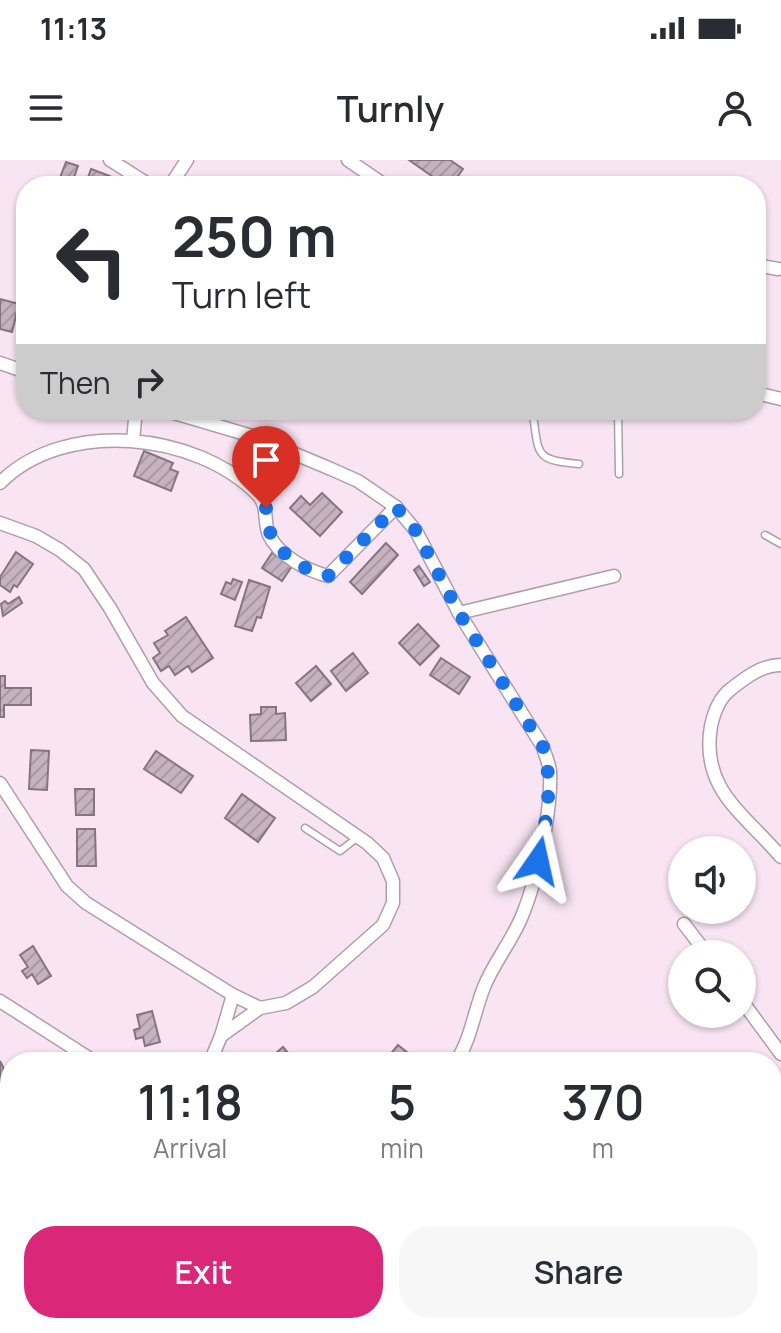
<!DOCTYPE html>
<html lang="en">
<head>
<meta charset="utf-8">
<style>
	body { margin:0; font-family:Manrope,sans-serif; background:#f7f7f7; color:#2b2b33; height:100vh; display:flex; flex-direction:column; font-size:30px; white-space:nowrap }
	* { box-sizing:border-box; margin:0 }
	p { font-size:26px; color:#7c7c81 }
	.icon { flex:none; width:44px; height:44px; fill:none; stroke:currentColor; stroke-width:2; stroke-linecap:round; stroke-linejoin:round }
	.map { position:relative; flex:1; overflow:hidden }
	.side { position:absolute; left:0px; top:892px; width:782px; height:282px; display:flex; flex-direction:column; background:#fff; border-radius:32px 32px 0 0; box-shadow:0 2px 6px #0004 }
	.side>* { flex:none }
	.hud { position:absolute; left:16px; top:16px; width:750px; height:244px; border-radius:32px; box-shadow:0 2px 6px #0004; background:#fff; color:#2b2b33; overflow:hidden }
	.buttons { position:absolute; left:668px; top:676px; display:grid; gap:16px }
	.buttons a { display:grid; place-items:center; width:88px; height:88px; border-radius:50%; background:#fff; box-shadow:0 2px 6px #0004; font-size:40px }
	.pin { position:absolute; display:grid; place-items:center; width:68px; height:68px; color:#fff; margin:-82px -34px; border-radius:50% 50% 50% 0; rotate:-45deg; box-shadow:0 0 8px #0007 }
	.pin .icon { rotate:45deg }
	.me { position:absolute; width:88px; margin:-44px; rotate:11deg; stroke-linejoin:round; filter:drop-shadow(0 0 6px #0008) }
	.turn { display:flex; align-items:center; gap:28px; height:168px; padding:0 24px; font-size:36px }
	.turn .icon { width:104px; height:104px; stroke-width:2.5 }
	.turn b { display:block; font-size:56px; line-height:68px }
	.then { display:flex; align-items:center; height:76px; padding:0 24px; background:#0003; gap:16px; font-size:30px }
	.eta { display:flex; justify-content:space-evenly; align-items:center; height:136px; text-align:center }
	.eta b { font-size:48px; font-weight:600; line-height:56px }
	.cta { display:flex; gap:16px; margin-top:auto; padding:16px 24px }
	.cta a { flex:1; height:92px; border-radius:32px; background:#db2777; color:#fff; font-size:32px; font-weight:600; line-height:92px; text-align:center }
	.cta a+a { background:#f7f7f7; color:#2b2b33 }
	.status { display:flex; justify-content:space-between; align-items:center; height:56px; padding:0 40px; background:#fff; direction:ltr }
	.status svg { height:22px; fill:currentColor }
	header { display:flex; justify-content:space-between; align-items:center; height:104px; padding:0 24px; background:#fff; font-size:36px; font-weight:600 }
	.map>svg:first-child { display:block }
	.green { fill:#e2abd6 }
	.building { fill:url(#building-hatch); stroke:#867481; stroke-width:2 }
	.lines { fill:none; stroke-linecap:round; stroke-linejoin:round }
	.lane-casing { stroke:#b09dab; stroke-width:9 }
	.street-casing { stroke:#b09dab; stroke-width:15 }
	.lane { stroke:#fff; stroke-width:6 }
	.street { stroke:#fff; stroke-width:12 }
	.route { stroke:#1a73e8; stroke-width:14; stroke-dasharray:0 25.2 }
</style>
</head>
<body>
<div class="status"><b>11:13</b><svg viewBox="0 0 49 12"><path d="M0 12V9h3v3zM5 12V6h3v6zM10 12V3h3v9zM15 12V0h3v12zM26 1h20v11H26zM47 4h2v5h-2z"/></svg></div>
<header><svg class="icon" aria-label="menu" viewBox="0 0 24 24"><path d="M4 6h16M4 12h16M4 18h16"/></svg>Turnly<svg class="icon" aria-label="person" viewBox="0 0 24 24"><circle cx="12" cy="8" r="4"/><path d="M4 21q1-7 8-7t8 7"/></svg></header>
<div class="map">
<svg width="781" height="1173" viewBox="0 0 781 1173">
	<defs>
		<pattern id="building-hatch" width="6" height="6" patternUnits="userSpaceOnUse" patternTransform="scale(2)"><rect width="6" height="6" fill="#c6b2c1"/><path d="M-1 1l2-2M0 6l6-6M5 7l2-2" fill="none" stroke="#a998a5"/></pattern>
	</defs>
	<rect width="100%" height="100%" fill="#f8e4f3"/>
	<path class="green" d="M 89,1164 L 164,1164 L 178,1173 L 83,1173 Z"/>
	<g class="building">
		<path d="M 409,0 L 450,0 L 463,9 L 451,26 L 446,26 Z"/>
		<path d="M 66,2 L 78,6 L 71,26 L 58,23 Z"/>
		<path d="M 91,9 L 110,16 L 106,26 L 85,26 Z"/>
		<path d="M 0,139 L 19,144 L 12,172 L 0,169 Z"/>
		<path d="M 144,291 L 173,303 L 170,309 L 178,312 L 171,331 L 134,316 Z"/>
		<path d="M 322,333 L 342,352 L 320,376 L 290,348 L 301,336 L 310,345 Z"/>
		<path d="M 386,383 L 398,395 L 362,434 L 350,422 Z"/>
		<path d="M 16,392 L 33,404 L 17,427 L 14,425 L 10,432 L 0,425 L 0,417 Z"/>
		<path d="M 272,393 L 292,406 L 282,421 L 262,408 Z"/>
		<path d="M 419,406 L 430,422 L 424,426 L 414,410 Z"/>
		<path d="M 233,419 L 242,422 L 235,440 L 221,434 L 226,422 L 231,424 Z"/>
		<path d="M 249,420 L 270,427 L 261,458 L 257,457 L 252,471 L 235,466 Z"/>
		<path d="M 19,437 L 22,443 L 3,456 L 1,444 L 5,441 L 8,444 Z"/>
		<path d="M 186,457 L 213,498 L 192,512 L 188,506 L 175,515 L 169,506 L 161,511 L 153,498 L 160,493 L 154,483 L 168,475 L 165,471 Z"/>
		<path d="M 418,464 L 439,486 L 420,505 L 399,483 Z"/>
		<path d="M 353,493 L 368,513 L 346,531 L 331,511 Z"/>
		<path d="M 441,498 L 470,517 L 459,534 L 430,515 Z"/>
		<path d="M 316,506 L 331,524 L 311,541 L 296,523 Z"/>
		<path d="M 0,516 L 5,516 L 5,528 L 31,528 L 31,545 L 4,545 L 4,557 L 0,557 Z"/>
		<path d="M 261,547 L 276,547 L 276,554 L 285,553 L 286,580 L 251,581 L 250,555 L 261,554 Z"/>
		<path d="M 31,590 L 49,591 L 47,630 L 29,629 Z"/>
		<path d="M 156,591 L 193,616 L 181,633 L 144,609 Z"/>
		<path d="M 75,629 L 94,629 L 94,655 L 76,655 Z"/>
		<path d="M 242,634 L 275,658 L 258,682 L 225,658 Z"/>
		<path d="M 77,669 L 95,669 L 96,706 L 77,706 Z"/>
		<path d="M 33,786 L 51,816 L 38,824 L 32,814 L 27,818 L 22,811 L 28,807 L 20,795 Z"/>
		<path d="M 152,851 L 160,882 L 145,886 L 143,877 L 136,879 L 134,870 L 140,868 L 137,855 Z"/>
		<path d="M 398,885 L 413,897 L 409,902 L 384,902 Z"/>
		<path d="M 283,887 L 295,901 L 266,902 Z"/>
		<path d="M 0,901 L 10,921 L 10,930 L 0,935 Z"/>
		<path d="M 10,1043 L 10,1076 L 0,1069 L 0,1059 Z"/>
		<path d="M 6,1092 L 10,1094 L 8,1119 L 0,1114 L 0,1103 Z"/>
		<path d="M 202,1164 L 222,1164 L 235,1173 L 198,1173 Z"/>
	</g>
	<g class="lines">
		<g class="lane-casing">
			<g id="lane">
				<path d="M 532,250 C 540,293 531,300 579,304"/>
				<path d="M 618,250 L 619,314"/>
				<path d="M 765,375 L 781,384"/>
				<path d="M 305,668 L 340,691 L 358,677"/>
				<path d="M 0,1025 L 10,1035"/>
				<path d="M 0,1055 L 10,1039"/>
			</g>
		</g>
		<g class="street-casing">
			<g id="street">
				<path d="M 110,0 L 151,26"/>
				<path d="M 348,0 L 386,26"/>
				<path d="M 170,26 L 187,0"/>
				<path d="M 756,105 L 778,109"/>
				<path d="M 0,203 L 26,212"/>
				<path d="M 756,233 L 781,239"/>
				<path d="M 164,250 L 252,276 L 331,309 L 358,321 L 396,347 L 416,371 L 459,453 L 543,587 C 545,595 549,603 550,611 C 552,650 537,720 522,756 C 512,781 494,802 484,827 C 474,852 471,879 456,902"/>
				<path d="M 133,280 L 136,250"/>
				<path d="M 0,323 C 64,258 197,272 258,335 C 269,347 263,361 269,375 C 279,396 308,411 328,416 L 396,347"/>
				<path d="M 0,363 L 36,376 L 60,390 L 84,409 L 110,448 L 153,523 L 182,556 L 367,683 L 383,698 L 393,721 L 393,743 L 383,765 L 313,827 L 286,843 L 260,848 L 221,876"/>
				<path d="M 459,453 L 614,416"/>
				<path d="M 781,505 C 762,505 746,517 731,529 C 719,538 714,552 711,566 C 700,630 745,654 781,697"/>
				<path d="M 0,623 L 67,726 L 86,743 L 233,835 L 260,848"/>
				<path d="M 684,764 L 707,794"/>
				<path d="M 0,841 L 95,902"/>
				<path d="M 742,841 L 781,894"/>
				<path d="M 210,902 L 221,876 L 233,835"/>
				<path d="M 772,970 L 781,966"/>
				<path d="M 0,999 L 10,1006"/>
				<path d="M 772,1154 L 781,1151"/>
				<path d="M 242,1164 L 255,1173"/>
				<path d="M 289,1173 L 292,1164"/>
				<path d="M 716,1173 L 742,1164"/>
			</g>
		</g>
		<use href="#lane" class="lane"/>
		<use href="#street" class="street"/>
	</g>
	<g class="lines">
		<path class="route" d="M 266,348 C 264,384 296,409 328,416 L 396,347 L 416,371 L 459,453 L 543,587 C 554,624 546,663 538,701"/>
	</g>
</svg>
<div class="buttons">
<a><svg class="icon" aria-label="sound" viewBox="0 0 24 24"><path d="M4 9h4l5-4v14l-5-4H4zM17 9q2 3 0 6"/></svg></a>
<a><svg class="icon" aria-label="search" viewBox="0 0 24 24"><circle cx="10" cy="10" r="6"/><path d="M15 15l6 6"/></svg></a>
</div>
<div class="pin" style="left:266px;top:348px;background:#d93025"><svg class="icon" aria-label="arrive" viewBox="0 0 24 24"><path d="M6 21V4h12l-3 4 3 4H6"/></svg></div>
<svg class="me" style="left:538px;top:701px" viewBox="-20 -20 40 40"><path d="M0-17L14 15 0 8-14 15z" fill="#1a73e8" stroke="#fff" stroke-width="4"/></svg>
<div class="hud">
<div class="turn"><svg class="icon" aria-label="left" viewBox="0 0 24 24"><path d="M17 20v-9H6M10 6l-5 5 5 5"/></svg><div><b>250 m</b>Turn left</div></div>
<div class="then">Then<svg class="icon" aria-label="right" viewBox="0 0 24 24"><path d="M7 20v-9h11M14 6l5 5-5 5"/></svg></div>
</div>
<section class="side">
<div class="eta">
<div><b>11:18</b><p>Arrival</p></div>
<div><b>5</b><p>min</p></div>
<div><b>370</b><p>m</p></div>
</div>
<div class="cta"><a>Exit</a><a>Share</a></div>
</section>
</div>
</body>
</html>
